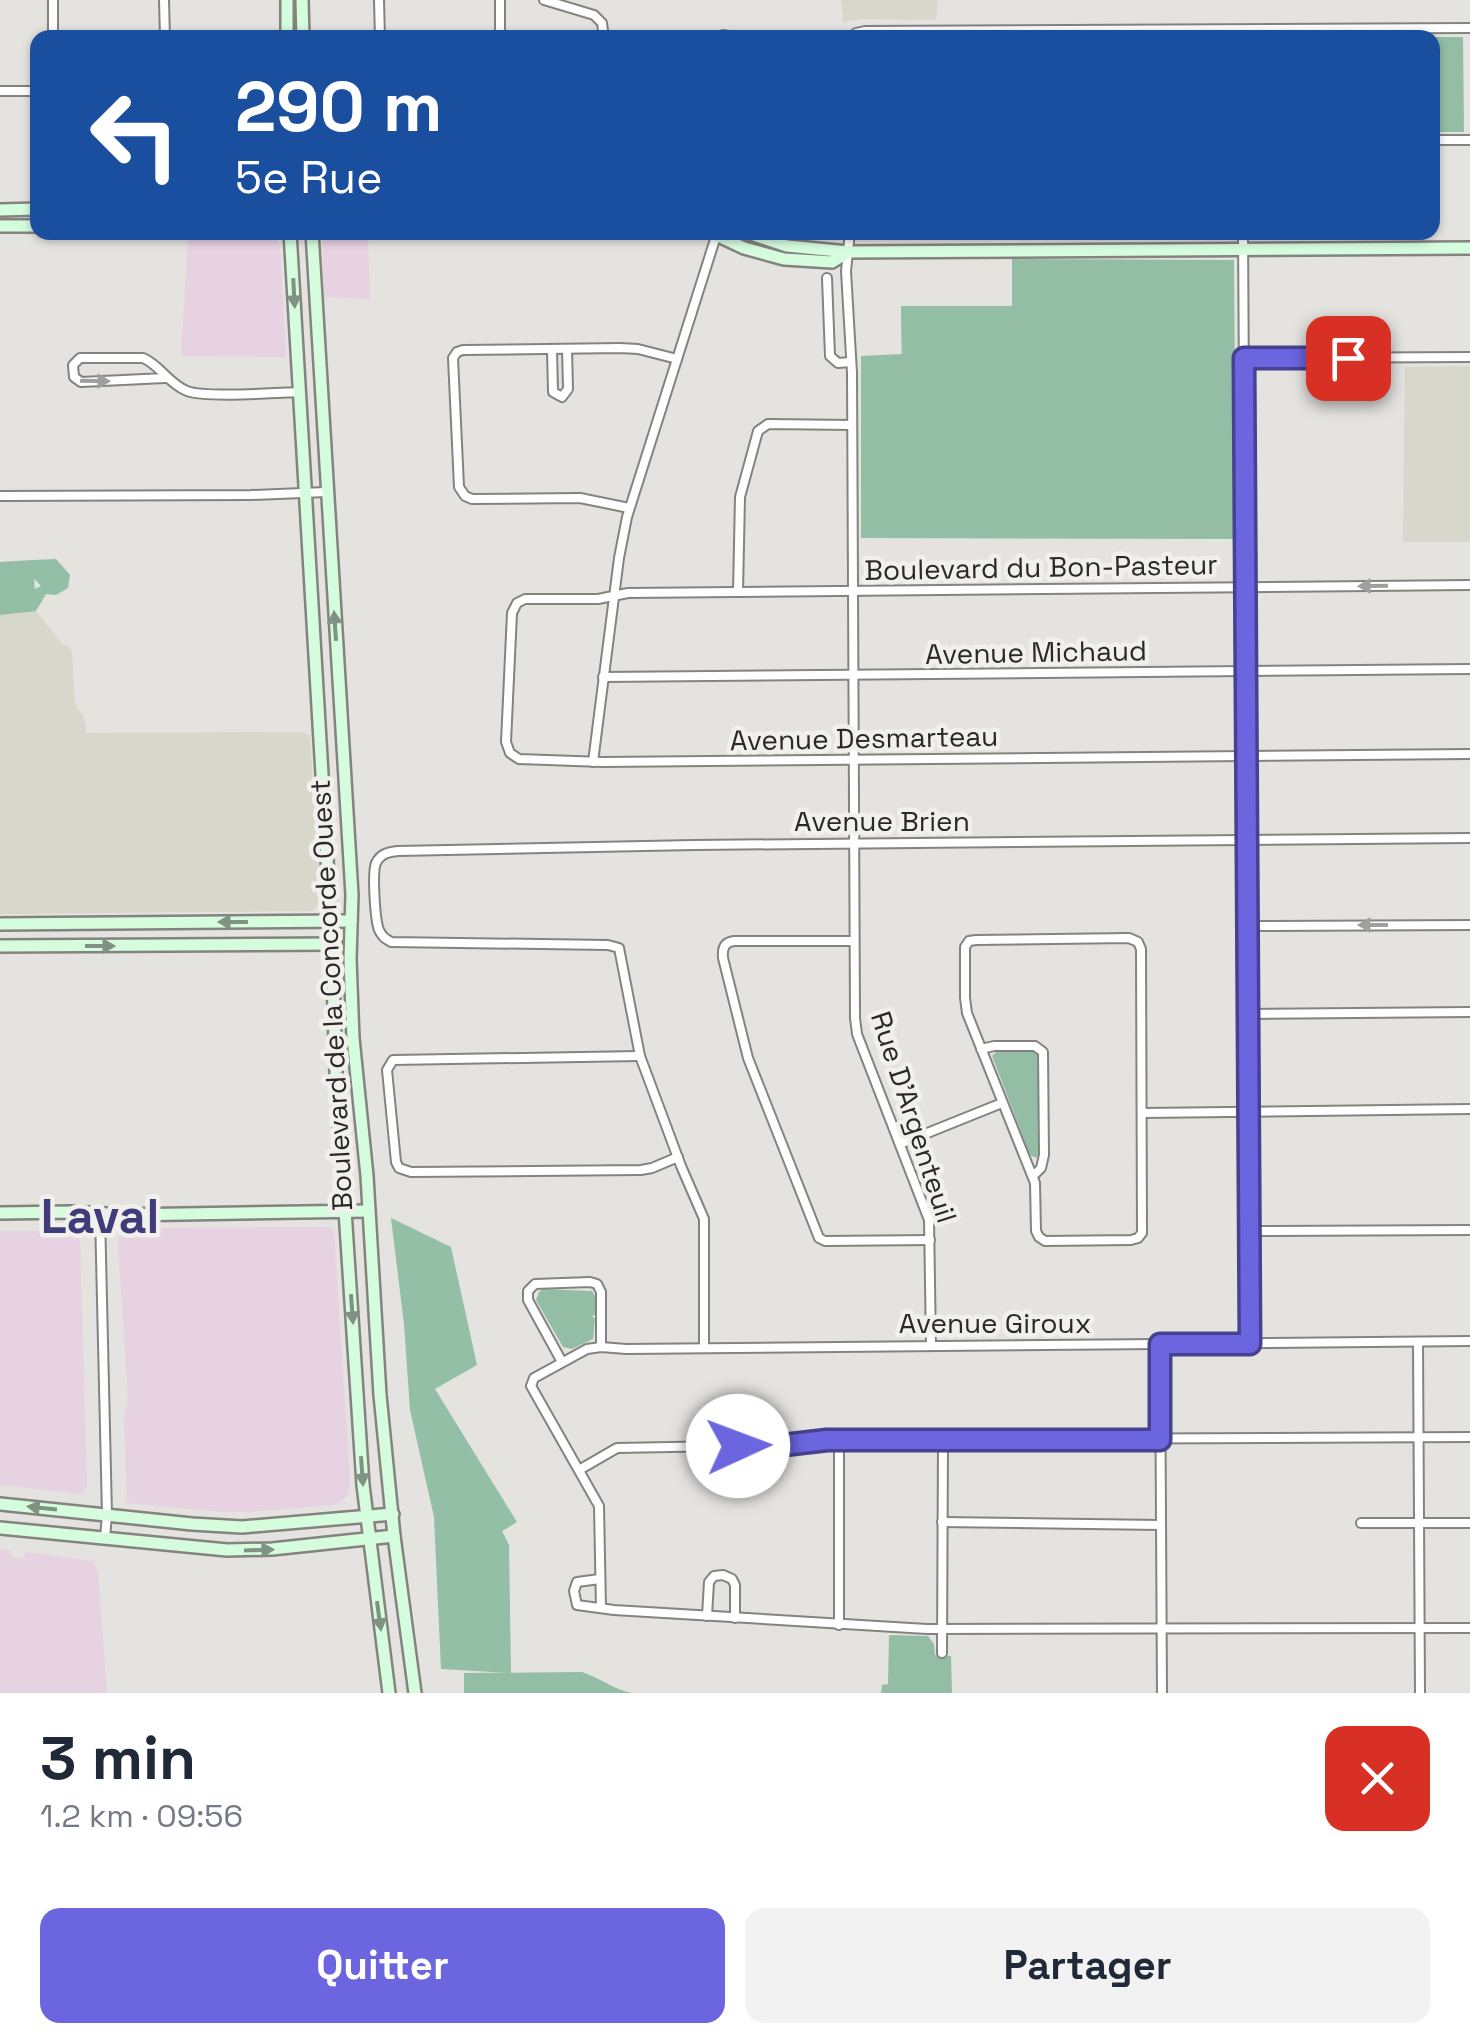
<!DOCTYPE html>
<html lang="fr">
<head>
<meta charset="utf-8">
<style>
	body { margin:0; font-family:"Space Grotesk",sans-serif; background:#f2f2f3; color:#1f2937; height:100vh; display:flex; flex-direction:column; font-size:38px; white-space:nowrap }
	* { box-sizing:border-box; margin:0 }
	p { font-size:32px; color:#747a83 }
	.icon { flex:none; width:55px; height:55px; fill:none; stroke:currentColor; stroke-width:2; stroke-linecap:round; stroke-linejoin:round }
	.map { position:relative; height:1693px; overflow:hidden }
	.side { display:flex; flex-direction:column; background:#fff; flex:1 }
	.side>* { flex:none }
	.top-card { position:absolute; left:30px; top:30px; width:1410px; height:210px; border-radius:20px; box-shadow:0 2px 8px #0004; background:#1a4fa0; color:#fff; overflow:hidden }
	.pin { position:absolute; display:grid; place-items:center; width:85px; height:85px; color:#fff; margin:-42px; border-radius:20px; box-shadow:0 5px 15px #0006 }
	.me { position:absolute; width:110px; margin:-55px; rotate:88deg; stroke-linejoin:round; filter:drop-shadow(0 0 8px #0008) }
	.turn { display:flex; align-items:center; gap:35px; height:210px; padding:0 40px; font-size:45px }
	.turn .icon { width:130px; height:130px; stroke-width:2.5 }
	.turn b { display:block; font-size:70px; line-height:85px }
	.round { display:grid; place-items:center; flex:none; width:105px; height:105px; border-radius:20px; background:#f2f2f3 }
	.summary { display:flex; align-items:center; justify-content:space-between; height:170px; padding:0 40px }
	h1 { font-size:60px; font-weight:700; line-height:75px }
	.button { display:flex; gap:20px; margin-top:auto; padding:20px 40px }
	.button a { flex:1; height:115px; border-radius:20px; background:#6b65df; color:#fff; font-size:40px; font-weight:700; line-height:115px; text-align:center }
	.button a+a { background:#f2f2f3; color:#1f2937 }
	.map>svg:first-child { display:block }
	.commercial { fill:#e7d2e1 }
	.built { fill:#d8d7cc }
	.green { fill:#93bea5 }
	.forest { fill:#92bfa5 }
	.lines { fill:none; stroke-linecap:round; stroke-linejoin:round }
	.street-casing { stroke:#848380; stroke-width:12 }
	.secondary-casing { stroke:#848380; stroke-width:16 }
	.street { stroke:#fff; stroke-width:8 }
	.secondary { stroke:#d6fcde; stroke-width:11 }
	.oneway { fill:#809283 }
	.oneway2 { fill:#9f9f9e }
	.route-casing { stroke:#464291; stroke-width:25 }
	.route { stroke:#6b65df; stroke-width:18 }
	.labels { text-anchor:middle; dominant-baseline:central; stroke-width:9; stroke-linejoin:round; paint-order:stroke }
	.street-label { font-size:28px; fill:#2a2928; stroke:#f1f0ed }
	.town-label { font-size:48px; font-weight:bold; fill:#3e3d79; stroke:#f1f0ed }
</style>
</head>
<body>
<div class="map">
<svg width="1470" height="1693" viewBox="0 0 1470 1693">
	<rect width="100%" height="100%" fill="#e4e3e0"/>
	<g class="commercial">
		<path d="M 1232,233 L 1232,238 L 865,240 L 865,233 Z"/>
		<path d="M 330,234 L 368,234 L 370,299 L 324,297 L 322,237 Z"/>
		<path d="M 188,238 L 275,238 L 278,241 L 280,245 L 286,357 L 181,356 Z"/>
		<path d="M 325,1227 L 331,1228 L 334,1233 L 350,1480 L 348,1495 L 336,1505 L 248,1512 L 222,1512 L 127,1503 L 124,1414 L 128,1398 L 118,1244 L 120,1233 L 130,1228 Z"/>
		<path d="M 69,1230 L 80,1240 L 87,1486 L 82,1494 L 0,1485 L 0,1231 Z"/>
		<path d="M 0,1549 L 11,1551 L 11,1556 L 23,1559 L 25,1552 L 93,1561 L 98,1573 L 107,1693 L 0,1693 Z"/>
	</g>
	<g class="built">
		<path d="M 841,0 L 938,0 L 936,20 L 863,19 L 843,22 Z"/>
		<path d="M 1470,366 L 1470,542 L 1403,542 L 1405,367 Z"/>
		<path d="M 36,611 L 63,645 L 69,646 L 72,652 L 75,703 L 85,720 L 86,733 L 303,732 L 310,736 L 320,901 L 313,911 L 0,914 L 0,615 Z"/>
	</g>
	<g class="green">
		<path d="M 1463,37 L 1464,132 L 1433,132 L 1432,38 L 1364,37 Z"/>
		<path d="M 1012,259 L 1234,260 L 1236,539 L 861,538 L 861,356 L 902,354 L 901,306 L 1012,306 Z"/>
		<path d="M 33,560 L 36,611 L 0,615 L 0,562 Z"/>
		<path d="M 1034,1050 L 1039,1055 L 1040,1153 L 1036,1158 L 1030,1155 L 992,1056 L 997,1051 Z"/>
		<path d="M 543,1289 L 592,1291 L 595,1296 L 595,1315 L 592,1316 L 595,1319 L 593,1339 L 572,1349 L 563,1347 L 536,1300 L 539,1292 Z"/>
		<path d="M 889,1635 L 928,1636 L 934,1644 L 935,1655 L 951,1656 L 952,1693 L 881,1693 L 882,1685 L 888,1684 Z"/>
		<path d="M 582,1672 C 600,1678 613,1689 632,1693 L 464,1693 L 464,1673 Z"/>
	</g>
	<g class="forest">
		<path d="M 901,306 L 1012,306 L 1012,356 L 991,358 L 990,414 L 995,417 L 993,424 L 1040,424 L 1046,429 L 1048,443 L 1057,452 L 1056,532 L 1067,533 L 1067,538 L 861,538 L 861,395 L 870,388 L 880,387 L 887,396 L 887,404 L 878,415 L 885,434 L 885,466 L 877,482 L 884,505 L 879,515 L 883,522 L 900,525 L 956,514 L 971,521 L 987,490 L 974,483 C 976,466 988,458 991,442 C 992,436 991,430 991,424 L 987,424 L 974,415 L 955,414 L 965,396 L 966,388 L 956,375 C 945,372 939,379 929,380 C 920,380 917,376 908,379 L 899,375 L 887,381 L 878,375 L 877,365 L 902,363 Z"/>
		<path d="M 56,559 L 70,575 L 68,588 L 56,595 L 46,594 L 36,611 L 15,613 C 2,604 0,591 0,576 L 4,577 L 15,574 L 18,576 L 15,582 L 24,594 L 41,586 L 28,572 L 33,566 L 33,560 Z"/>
		<path d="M 391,1218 L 451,1247 L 477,1365 L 435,1389 L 517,1522 L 502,1531 L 509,1545 L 511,1673 L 441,1669 L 434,1517 L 410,1410 L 404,1324 Z"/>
	</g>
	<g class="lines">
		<g class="street-casing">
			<g id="street">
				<path d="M 53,0 L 53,38"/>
				<path d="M 164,0 L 165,38"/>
				<path d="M 379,0 L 380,38"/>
				<path d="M 500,0 L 500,38"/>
				<path d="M 544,0 L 594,15 L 602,23 L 604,38"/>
				<path d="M 715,38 L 723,35 L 739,38"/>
				<path d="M 852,38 L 856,33 L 865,31 L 1470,28"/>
				<path d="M 0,91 L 38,91"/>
				<path d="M 1432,140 L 1470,140"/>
				<path d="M 850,232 L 846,271 L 852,373 L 855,1018 L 857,1034 L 929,1220 L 931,1345"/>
				<path d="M 1243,232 L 1250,1343"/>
				<path d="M 827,278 L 830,356 L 838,363 L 851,362"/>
				<path d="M 552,349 L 553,392 L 562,397 L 568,389 L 567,349"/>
				<path d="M 1244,358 L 1470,357"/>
				<path d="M 165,378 L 81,382 L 74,377 L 73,365 L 80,358 L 143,358 C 160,365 169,384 187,391 C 205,398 276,393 299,392"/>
				<path d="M 0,496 L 251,495 L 326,492"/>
				<path d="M 629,508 L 580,498 L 472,499 L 465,496 L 459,487 L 453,358 L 457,352 L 463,350 L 620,348 L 638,349 L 677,359"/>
				<path d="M 1470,585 L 628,593 L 598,599 L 525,599 L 517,603 L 512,613 L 506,742 L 510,753 L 519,759 L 603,762 L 1470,754"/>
				<path d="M 738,592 L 740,497 L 758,431 L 768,424 L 852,425"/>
				<path d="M 603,677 L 1470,669"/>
				<path d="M 593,762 L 619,558 L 627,517 L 717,233"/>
				<path d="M 1247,926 L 1470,925"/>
				<path d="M 1129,938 L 1138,942 L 1141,949 L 1142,1233 L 1138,1238 L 1131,1240 L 1045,1241 L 1039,1237 L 1036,1231 L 1035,1183 L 967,1013 L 965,998 L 965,947 L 969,941 L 976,940 Z"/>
				<path d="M 854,941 L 734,941 C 725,942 722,948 723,958 L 748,1058 L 819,1238 L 825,1241 L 930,1240"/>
				<path d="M 1247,1014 L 1470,1012"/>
				<path d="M 981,1049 L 994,1046 L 1035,1046 L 1043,1052 L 1044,1155 L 1041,1168 L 1033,1176"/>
				<path d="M 640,1056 L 393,1060 L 387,1070 L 396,1162 L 399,1168 L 411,1172 L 641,1170 L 652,1168 L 678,1157"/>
				<path d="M 1143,1113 L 1470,1109"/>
				<path d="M 900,1144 L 1002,1103"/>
				<path d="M 100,1214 L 107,1515 L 105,1538"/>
				<path d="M 1249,1231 L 1470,1230"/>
				<path d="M 1418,1342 L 1420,1693"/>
				<path d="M 1160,1344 L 1162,1693"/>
				<path d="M 704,1347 L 704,1219 L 681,1166 L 640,1056 L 619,948 L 608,945 L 391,942 C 385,938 383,938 379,930 C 375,920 372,872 376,863 C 381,853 389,852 398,851 L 694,845 L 1470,838"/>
				<path d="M 562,1362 L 528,1300 L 528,1291 L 535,1284 L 590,1282 L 597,1284 L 601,1292 L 601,1347"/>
				<path d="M 698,1447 L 699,1465 L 703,1468 C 728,1473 738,1475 738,1446"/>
				<path d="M 579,1470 L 617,1448 L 773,1445 L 827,1440 L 1470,1437"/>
				<path d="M 942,1522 L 1161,1525"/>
				<path d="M 1361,1523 L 1470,1523"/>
				<path d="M 600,1579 L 577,1582 L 574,1591 L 577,1605 L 614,1610 L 927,1629 L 1470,1628"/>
				<path d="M 601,1608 L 599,1506 L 531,1386 L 534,1378 L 587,1349 L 601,1347 L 626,1349 L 1470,1341"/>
				<path d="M 707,1616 L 709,1582 L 714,1576 L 723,1575 L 732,1579 L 735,1585 L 735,1618"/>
				<path d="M 839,1625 L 839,1440"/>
				<path d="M 942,1653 L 943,1441"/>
			</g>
		</g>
		<g class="secondary-casing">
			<g id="secondary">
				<path d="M 287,0 L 287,38"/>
				<path d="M 302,0 L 303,38"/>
				<path d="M 0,210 L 38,209"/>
				<path d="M 0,226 L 38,226"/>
				<path d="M 290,232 L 332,944 L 336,1073 L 363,1485 L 389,1693"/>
				<path d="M 312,232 L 352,895 L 350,959 L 353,1038 L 367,1176 L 380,1395 L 394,1536 L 415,1693"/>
				<path d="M 710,232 L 744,248 L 784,259 L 832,262 L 848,252"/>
				<path d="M 745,232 L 787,246 L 848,252 L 1470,248"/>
				<path d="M 0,924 L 351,921"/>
				<path d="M 0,946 L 336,944"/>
				<path d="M 0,1213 L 72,1212 L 124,1215 L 368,1211"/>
				<path d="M 0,1504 L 192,1524 L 242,1527 L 393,1514"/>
				<path d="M 0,1528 L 227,1550 L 272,1549 L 394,1536"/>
			</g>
		</g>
		<use href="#street" class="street"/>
		<use href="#secondary" class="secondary"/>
	</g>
	<defs><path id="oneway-solid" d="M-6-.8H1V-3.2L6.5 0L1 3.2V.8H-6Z" transform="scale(2.5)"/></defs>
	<g class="oneway">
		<use href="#oneway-solid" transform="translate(294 293) rotate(87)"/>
		<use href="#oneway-solid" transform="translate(335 626) rotate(-94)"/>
		<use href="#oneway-solid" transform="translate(233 922) rotate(180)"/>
		<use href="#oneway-solid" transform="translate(100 946)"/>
		<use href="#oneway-solid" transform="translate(352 1309) rotate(86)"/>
		<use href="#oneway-solid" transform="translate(362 1471) rotate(86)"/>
		<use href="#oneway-solid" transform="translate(42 1508) rotate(-174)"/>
		<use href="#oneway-solid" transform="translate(259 1550) rotate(-2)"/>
		<use href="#oneway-solid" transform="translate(379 1616) rotate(82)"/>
	</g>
	<g class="oneway2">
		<use href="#oneway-solid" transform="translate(95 381) rotate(1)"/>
		<use href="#oneway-solid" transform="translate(1373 586) rotate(179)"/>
		<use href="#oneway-solid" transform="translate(1373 925) rotate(180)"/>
	</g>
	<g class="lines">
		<g class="route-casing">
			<path id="route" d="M 738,1446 L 784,1445 L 827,1440 L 1160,1440 L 1160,1344 L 1250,1344 L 1244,358 L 1348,358"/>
		</g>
		<use href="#route" class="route"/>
	</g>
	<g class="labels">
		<g class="street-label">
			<text transform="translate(1041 567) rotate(-1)">Boulevard du Bon-Pasteur</text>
			<text transform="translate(1036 652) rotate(-1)">Avenue Michaud</text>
			<text transform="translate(864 738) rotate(-1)">Avenue Desmarteau</text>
			<text x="882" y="821">Avenue Brien</text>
			<text transform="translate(331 995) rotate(-93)">Boulevard de la Concorde Ouest</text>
			<text transform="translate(914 1117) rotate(72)">Rue D'Argenteuil</text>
			<text x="995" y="1323">Avenue Giroux</text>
		</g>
		<g class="town-label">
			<text x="100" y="1216">Laval</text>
		</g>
	</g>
</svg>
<div class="pin" style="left:1348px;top:358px;background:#d93025"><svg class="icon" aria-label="arrive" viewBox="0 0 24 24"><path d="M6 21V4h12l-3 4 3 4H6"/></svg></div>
<svg class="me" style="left:738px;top:1446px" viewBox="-20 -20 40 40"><circle r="19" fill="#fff"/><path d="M0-13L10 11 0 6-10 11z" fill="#6b65df"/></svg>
<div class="top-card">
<div class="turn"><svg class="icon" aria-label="left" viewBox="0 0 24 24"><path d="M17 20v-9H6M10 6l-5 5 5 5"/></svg><div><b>290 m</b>5e Rue</div></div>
</div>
</div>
<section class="side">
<div class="summary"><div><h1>3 min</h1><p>1.2 km · 09:56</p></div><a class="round" style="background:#d93025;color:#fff"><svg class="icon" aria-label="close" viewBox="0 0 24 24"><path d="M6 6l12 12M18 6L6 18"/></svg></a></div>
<div class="button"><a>Quitter</a><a>Partager</a></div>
</section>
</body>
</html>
